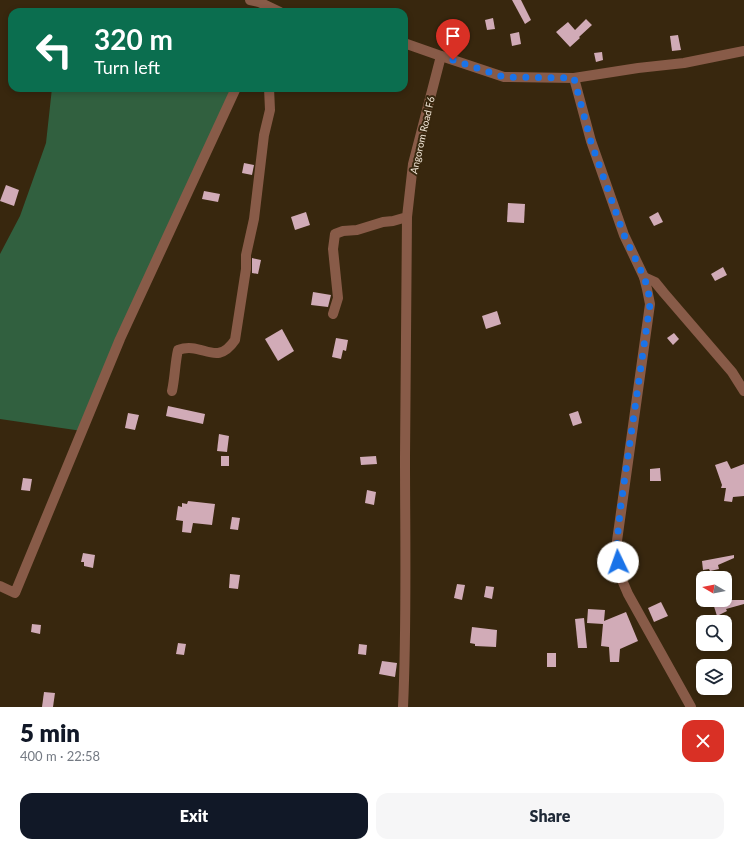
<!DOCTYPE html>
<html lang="en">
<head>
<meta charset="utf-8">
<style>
	body { margin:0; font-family:Lato,sans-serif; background:#f6f6f7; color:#1f2937; height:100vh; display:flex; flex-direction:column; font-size:15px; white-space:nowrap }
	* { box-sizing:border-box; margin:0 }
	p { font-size:13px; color:#747a83 }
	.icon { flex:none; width:22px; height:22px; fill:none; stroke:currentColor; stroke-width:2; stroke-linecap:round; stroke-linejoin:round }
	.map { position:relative; height:707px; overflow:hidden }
	.sheet { display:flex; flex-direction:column; background:#fff; flex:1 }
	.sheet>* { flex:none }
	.top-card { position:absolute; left:8px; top:8px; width:400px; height:84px; border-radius:12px; box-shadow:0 2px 6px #0003; background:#0b6e4f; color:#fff; overflow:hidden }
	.needle { width:26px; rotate:279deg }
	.controls { position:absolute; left:696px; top:571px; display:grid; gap:8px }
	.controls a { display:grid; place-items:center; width:36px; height:36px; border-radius:8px; background:#fff; box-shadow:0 2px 6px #0003; font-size:20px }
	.pin { position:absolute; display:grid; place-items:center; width:34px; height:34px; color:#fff; margin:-41px -17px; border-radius:50% 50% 50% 0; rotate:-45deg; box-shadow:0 0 4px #0007 }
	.pin .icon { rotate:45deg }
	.me { position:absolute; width:44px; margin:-22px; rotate:357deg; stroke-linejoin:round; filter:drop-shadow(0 0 3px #0008) }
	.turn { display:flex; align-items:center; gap:14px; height:84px; padding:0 20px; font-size:18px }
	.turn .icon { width:52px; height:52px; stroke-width:2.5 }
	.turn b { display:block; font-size:28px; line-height:34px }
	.round { display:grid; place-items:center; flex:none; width:42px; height:42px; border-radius:12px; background:#f6f6f7 }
	.overview { display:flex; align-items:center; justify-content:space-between; height:68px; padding:0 20px }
	h1 { font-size:24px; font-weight:800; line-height:30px; color:#111827 }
	.cta { display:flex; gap:8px; margin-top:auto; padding:8px 20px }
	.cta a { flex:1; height:46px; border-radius:12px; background:#111827; color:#fff; font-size:16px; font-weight:800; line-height:46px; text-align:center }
	.cta a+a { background:#f6f6f7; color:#1f2937 }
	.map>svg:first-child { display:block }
	.green { fill:#31603f }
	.building { fill:#d1abb7 }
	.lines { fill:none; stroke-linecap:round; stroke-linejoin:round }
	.street { stroke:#885b48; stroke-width:10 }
	.route { stroke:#1a73e8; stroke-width:7; stroke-dasharray:0 12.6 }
	.labels { text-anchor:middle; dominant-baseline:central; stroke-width:4; stroke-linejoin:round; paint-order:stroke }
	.street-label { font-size:10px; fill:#f4e9da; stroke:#38270e }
</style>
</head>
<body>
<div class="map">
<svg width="744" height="707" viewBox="0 0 744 707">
	<rect width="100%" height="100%" fill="#38270e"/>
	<path class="green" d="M 52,88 L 231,88 L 82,431 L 0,419 L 0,254 L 20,216 L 46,143 Z"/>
	<g class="building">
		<path d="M 512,0 L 521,0 L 531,20 L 525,24 Z"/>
		<path d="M 493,18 L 495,29 L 487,30 L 485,20 Z"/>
		<path d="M 586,19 L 592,25 L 579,37 L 580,38 L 570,47 L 556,32 L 568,22 L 575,30 Z"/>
		<path d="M 519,32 L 521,44 L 512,46 L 510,34 Z"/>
		<path d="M 678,35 L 681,50 L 672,51 L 670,36 Z"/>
		<path d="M 602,52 L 603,60 L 596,62 L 594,53 Z"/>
		<path d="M 244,163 L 254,165 L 252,175 L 242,173 Z"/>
		<path d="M 6,185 L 19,190 L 14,206 L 0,201 Z"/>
		<path d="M 204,191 L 220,194 L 218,202 L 202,199 Z"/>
		<path d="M 508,203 L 525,204 L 524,223 L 507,222 Z"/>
		<path d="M 306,212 L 310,225 L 295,230 L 291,217 Z"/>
		<path d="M 658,212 L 663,222 L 654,226 L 649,217 Z"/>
		<path d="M 252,258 L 261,260 L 258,274 L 252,273 Z"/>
		<path d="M 723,267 L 727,275 L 715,281 L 711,274 Z"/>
		<path d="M 313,292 L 331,295 L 328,307 L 311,305 Z"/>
		<path d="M 497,311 L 501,324 L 486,329 L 482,316 Z"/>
		<path d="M 282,329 L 294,351 L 278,361 L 265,339 Z"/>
		<path d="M 674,333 L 679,339 L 673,345 L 667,338 Z"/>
		<path d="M 336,338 L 348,340 L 346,351 L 343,350 L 341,359 L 332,357 Z"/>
		<path d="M 168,406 L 205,414 L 203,424 L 166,416 Z"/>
		<path d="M 578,411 L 582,423 L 573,426 L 569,414 Z"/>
		<path d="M 128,413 L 139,415 L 135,430 L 125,428 Z"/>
		<path d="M 219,434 L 229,436 L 227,452 L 217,451 Z"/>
		<rect x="221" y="456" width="8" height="10"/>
		<path d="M 376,456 L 377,464 L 361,465 L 360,457 Z"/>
		<path d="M 727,461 L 731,469 L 744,464 L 744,496 L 733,497 L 732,502 L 724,501 L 726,488 L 721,488 L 722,485 L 715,465 Z"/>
		<path d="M 660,468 L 661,481 L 650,481 L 650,469 Z"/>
		<path d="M 23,478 L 32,479 L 30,491 L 21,490 Z"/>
		<path d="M 367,490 L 376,492 L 374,505 L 365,503 Z"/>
		<path d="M 188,501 L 215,504 L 212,525 L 193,523 L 191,533 L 182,532 L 183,521 L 176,520 L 178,506 L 182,507 L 182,503 L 187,504 Z"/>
		<path d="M 232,517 L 240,518 L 238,530 L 230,529 Z"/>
		<path d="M 83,553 L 95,555 L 93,568 L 84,566 L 84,562 L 81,562 Z"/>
		<path d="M 734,555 L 734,558 L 718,565 L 719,569 L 710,571 L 709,569 L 703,570 L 702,561 Z"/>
		<path d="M 230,574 L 240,575 L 238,589 L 229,588 Z"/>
		<path d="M 457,584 L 465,585 L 462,600 L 454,598 Z"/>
		<path d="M 486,586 L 494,587 L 492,599 L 484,597 Z"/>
		<path d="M 712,600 L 744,600 L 744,604 L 726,609 L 727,611 L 717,616 Z"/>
		<path d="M 661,602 L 668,616 L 654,622 L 648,608 Z"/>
		<path d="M 588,609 L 605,610 L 604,621 L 626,612 L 638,641 L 620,649 L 619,662 L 610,662 L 609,647 L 601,646 L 603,624 L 587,623 Z"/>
		<path d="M 584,618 L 587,648 L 578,648 L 575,619 Z"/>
		<path d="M 32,624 L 41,625 L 40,634 L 31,632 Z"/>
		<path d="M 472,627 L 497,630 L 496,647 L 475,646 L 475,644 L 470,643 Z"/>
		<path d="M 178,643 L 186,644 L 184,655 L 176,654 Z"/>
		<path d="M 359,644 L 367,645 L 366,655 L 358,654 Z"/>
		<rect x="547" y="653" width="9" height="14"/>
		<path d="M 382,661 L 397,663 L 395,677 L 379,674 Z"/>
		<path d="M 44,692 L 55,693 L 53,707 L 42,707 Z"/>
	</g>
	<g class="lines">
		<g class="street">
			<path d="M 250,0 L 259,2 L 280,12"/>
			<path d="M 441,56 L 504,77 L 574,78 L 638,68 L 684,63 L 744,51"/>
			<path d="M 574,78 L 591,141 L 624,235 L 644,277 L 647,289 L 650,304 L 617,541 L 618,562 L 622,580 L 628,594 L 691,707"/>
			<path d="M 644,277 L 655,282 L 664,293 L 732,372 L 744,391"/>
			<path d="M 333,314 L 338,298 L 333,249 L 335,234 L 343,231 L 357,230 L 383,222 L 393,221 L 407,217 L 413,164 L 441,56 L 404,43"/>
			<path d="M 172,391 C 175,377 175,363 178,350 C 203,341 216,368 235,340 L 246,269 L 246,255 L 254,219 L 264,135 L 270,110 L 269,88"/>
			<path d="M 0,586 L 15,593 L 120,339 L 236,88"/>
			<path d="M 403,707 C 407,623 405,540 405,456 C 405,376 407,296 407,217"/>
		</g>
	</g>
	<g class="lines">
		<path class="route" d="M 453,60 L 504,77 L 574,78 L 591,142 L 624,235 L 644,277 L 648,289 L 650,304 L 621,504 L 617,541 L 618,562"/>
	</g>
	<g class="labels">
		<g class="street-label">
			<text transform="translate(422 135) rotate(-77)">Angorom Road F6</text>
		</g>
	</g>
</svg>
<div class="controls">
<a><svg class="needle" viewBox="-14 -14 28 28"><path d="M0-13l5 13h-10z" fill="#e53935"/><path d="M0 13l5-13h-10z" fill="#747a83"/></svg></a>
<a><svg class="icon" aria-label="search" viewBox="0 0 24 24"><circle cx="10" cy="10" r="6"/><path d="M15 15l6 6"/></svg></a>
<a><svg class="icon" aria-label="layers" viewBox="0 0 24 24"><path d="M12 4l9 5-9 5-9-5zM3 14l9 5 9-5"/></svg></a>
</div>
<div class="pin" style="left:453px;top:60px;background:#d93025"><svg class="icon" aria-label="arrive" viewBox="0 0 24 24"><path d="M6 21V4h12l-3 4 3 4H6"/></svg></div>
<svg class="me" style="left:618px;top:562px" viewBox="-20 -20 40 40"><circle r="19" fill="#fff"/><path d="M0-13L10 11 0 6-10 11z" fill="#1a73e8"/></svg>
<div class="top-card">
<div class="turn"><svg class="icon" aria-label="left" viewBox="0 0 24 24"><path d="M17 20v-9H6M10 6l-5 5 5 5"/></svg><div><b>320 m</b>Turn left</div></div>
</div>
</div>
<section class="sheet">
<div class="overview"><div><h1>5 min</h1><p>400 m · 22:58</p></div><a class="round" style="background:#d93025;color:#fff"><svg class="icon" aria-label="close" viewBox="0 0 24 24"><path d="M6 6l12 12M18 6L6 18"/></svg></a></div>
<div class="cta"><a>Exit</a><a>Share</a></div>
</section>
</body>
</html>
